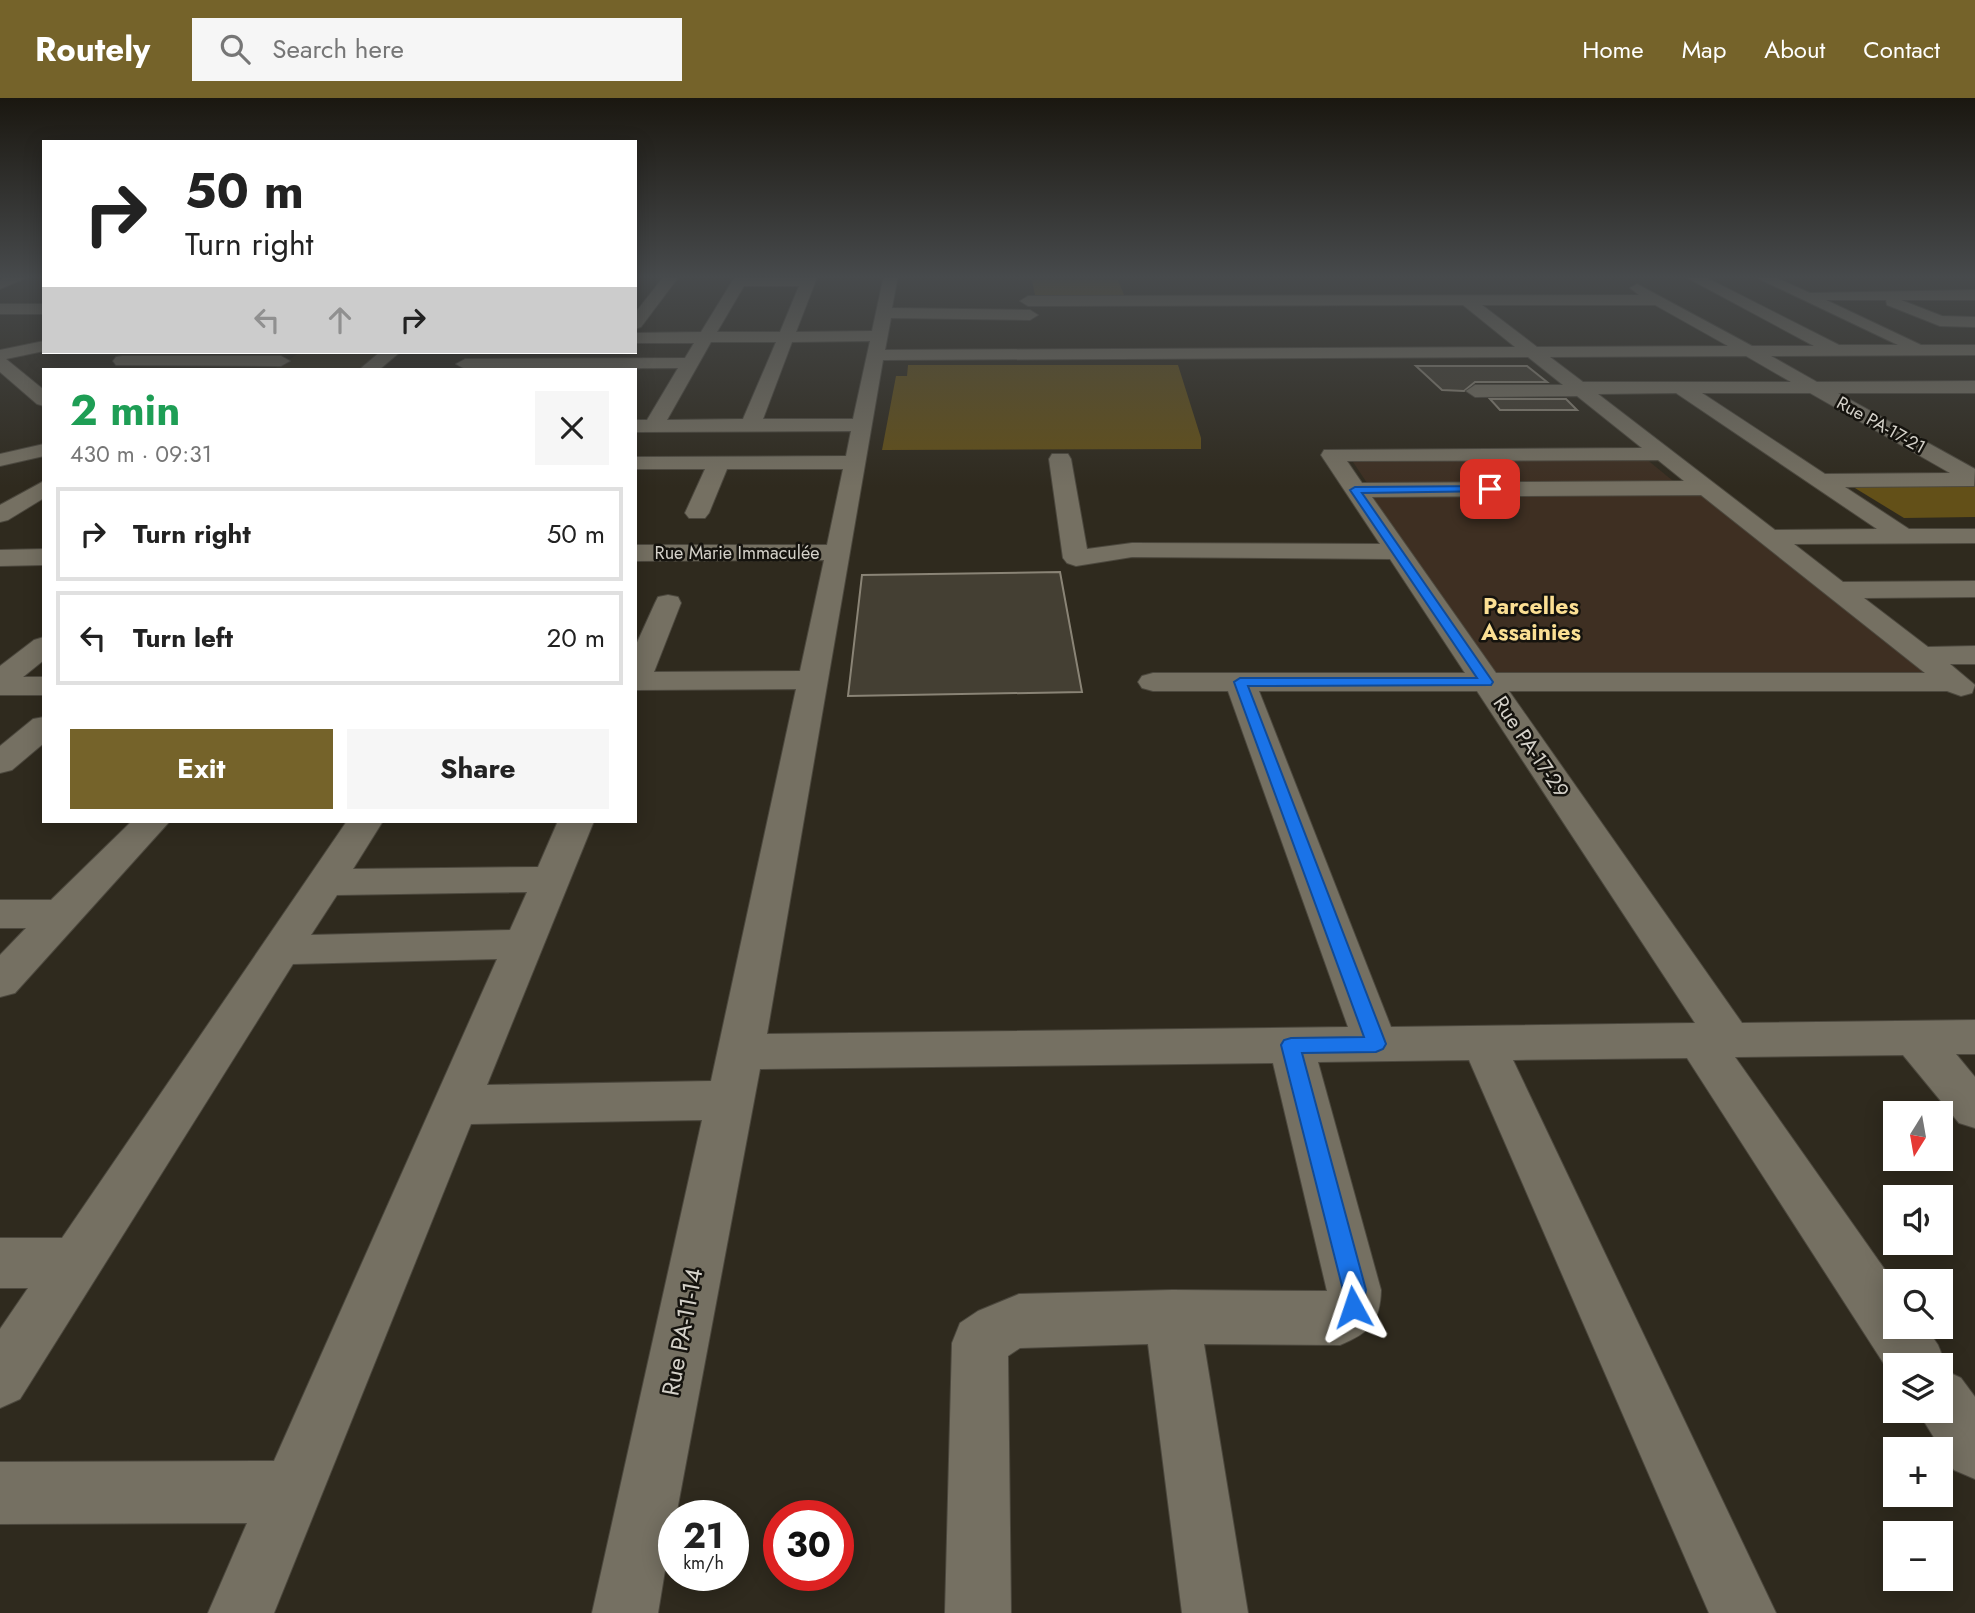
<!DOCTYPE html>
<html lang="en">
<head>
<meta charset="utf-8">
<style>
	body { margin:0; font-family:Jost,sans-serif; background:#f6f6f6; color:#222; height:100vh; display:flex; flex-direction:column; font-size:26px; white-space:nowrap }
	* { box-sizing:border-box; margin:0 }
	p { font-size:23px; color:#767676 }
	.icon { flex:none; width:38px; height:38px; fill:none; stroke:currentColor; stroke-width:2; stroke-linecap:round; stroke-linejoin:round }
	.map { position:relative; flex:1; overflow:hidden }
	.drawer { position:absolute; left:42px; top:270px; width:595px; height:455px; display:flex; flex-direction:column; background:#fff; border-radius:0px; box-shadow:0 4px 18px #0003 }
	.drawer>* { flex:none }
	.hud { position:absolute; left:42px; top:42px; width:595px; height:214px; border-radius:0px; box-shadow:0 4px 18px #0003; background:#fff; color:#222; overflow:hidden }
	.needle { width:46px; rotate:191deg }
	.tools { position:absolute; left:1883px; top:1003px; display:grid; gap:14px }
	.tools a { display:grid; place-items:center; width:70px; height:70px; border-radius:0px; background:#fff; box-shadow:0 4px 18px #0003; font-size:35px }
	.speed { position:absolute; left:658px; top:1402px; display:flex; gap:14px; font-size:35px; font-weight:700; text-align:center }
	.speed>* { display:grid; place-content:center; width:91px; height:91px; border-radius:50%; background:#fff; box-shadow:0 4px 18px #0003; line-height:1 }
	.speed small { font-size:18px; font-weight:400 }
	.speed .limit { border:10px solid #d22; background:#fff; color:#111 }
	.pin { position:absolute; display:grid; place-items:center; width:60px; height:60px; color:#fff; margin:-30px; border-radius:14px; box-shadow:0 4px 10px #0006 }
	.me { position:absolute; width:77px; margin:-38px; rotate:355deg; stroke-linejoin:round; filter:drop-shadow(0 0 5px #0008) }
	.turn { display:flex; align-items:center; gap:24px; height:147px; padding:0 28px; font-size:32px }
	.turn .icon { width:91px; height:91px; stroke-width:2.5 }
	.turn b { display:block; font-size:49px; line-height:60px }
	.lanes { display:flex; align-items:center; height:66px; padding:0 28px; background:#0003; justify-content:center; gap:35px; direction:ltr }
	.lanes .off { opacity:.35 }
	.round { display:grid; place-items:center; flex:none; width:74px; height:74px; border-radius:0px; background:#f6f6f6 }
	.overview { display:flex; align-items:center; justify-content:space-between; height:119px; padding:0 28px }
	h1 { font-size:42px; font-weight:700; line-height:52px; color:#1e9e55 }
	.button { display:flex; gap:14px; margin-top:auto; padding:14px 28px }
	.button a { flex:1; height:80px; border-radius:0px; background:#75632a; color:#fff; font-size:28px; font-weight:700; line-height:80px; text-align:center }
	.button a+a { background:#f6f6f6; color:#222 }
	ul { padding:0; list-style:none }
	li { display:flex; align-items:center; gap:21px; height:94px; margin:0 14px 10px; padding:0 14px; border:4px solid #e0e0e0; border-radius:0px }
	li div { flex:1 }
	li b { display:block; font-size:26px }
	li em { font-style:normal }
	header { display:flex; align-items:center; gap:42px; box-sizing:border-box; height:98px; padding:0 35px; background:#75632a; color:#fff }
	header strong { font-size:33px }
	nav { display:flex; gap:38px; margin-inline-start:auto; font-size:24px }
	.search { width:490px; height:63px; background:#f6f6f6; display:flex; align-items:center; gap:18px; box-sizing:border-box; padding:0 24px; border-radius:0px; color:#767676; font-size:26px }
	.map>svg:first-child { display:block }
	.commercial { fill:#3e2f22 }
	.built { fill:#393220 }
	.green { fill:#635018 }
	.building { fill:#443f33; stroke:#8a8476; stroke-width:2 }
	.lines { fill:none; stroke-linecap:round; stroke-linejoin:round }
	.minor-casing { stroke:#4c483e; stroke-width:2 }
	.minor { fill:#757062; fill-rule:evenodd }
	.route { fill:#1a73e8; stroke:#114b97; stroke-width:2 }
	.labels { text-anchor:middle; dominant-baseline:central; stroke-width:5; stroke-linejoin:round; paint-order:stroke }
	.far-street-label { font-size:18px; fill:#d4d1c9; stroke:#15130e }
	.street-label { font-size:21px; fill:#d4d1c9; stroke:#15130e }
	.far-district-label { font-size:23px; font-weight:bold; fill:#fbdf93; stroke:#15130e }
	.near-street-label { font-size:24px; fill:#d4d1c9; stroke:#15130e }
</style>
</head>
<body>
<header>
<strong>Routely</strong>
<div class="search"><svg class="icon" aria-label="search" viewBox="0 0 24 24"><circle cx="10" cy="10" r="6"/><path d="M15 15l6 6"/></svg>Search here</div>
<nav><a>Home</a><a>Map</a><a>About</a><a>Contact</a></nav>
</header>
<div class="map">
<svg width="1975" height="1515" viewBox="0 0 1975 1515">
	<rect width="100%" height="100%" fill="#2f2a1e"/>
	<g class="commercial">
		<path d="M 1645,360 L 1678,387 L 1369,388 L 1351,361 Z"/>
		<path d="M 1363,394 L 1704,394 L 1931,577 L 1487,579 Z"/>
	</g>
	<path class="built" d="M 301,254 L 385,254 L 362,271 L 274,271 Z"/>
	<g class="green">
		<path d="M 1032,182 L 1118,182 L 1126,202 L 1036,202 Z"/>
		<path d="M 908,267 L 1178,267 L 1201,340 L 1201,351 L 882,352 L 896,278 L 907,278 Z"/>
		<path d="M 1969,385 L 1975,388 L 1975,419 L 1904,420 L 1850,387 Z"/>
	</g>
	<g class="building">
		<path d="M 1416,268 L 1527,268 L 1547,284 L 1475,284 L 1464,293 L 1442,292 Z"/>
		<path d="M 1490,301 L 1566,301 L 1577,312 L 1500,312 Z"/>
		<path d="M 1060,474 L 1082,594 L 848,598 L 862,477 Z"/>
	</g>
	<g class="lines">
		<g class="minor-casing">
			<g id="minor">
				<path d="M 12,177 L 33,177 L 0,191 L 0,182 Z"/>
				<path d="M 665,177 L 680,177 L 641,229 L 635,231 L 635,215 Z"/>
				<path d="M 736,177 L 750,177 L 749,180 L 818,177 L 796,234 L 872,233 L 884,177 L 898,177 L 892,210 L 1030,212 L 1038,217 L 1030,222 L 891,220 L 885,252 L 1515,249 L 1463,207 L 1028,208 L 1020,203 L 1028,198 L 1639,197 L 1630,190 L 1637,186 L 1752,248 L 1814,248 L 1682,177 L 1701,177 L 1839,247 L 1898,247 L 1751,177 L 1770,177 L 1810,195 L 1975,192 L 1975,202 L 1901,202 L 1942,218 L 1975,219 L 1975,229 L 1940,228 L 1887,207 L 1886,202 L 1826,202 L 1921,247 L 1975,247 L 1975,257 L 1771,258 L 1817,284 L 1975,283 L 1975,295 L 1838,295 L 1975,371 L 1974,388 L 1845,389 L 1909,431 L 1975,431 L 1975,445 L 1794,446 L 1843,484 L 1975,483 L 1975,499 L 1864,500 L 1928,549 L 1975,548 L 1975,566 L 1950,566 L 1975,587 L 1972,595 L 1961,598 L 1947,593 L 1509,593 L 1742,925 L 1975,922 L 1975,956 L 1956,956 L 1975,979 L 1975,1030 L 1959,1025 L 1903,957 L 1735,959 L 1895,1186 L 1895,1228 L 1925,1228 L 1938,1247 L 1946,1267 L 1944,1272 L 1961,1280 L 1975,1299 L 1975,1381 L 1954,1372 L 1917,1312 L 1941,1312 L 1941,1267 L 1895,1267 L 1895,1283 L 1687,960 L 1513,962 L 1776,1515 L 1709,1515 L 1469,962 L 1318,964 L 1381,1192 C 1380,1225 1369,1235 1340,1247 L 1204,1246 L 1248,1515 L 1182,1515 L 1148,1246 L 1020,1250 L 1008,1258 L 1011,1515 L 945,1515 L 952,1245 L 960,1225 L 978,1213 L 1019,1196 L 1172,1192 L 1327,1193 L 1273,965 L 760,971 L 676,1418 L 674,1418 L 658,1515 L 592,1515 L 702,1022 L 471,1026 L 274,1515 L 208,1515 L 247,1425 L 0,1426 L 0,1364 L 274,1363 L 497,861 L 293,866 L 20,1301 L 0,1310 L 0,1231 L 28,1190 L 0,1190 L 0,1140 L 62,1140 L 347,723 L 383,723 L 353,771 L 538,769 L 558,723 L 594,723 L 487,987 L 711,983 L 796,591 L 635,592 L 635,549 L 655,505 L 658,499 L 668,497 L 678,499 L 681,505 L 654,574 L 800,573 L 824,462 L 635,463 L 635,447 L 827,447 L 843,371 L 727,371 L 709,415 L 705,420 L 689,420 L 685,415 L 705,371 L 635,371 L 635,359 L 846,358 L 851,333 L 635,334 L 635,322 L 647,322 L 678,270 L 465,271 L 456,266 L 465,261 L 685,260 L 694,245 L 635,245 L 635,235 L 701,234 ZM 744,188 L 799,188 L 780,234 L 717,234 ZM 1482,207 L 1655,207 L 1728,248 L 1537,249 ZM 870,243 L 853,321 L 763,321 L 792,244 ZM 711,244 L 776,244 L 743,321 L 667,322 ZM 1746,258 L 1791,284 L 1583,284 L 1550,259 ZM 1528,259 L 1563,287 L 1475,287 L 1466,293 L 1475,299 L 1577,298 L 1642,350 L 1324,352 L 1321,357 L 1380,446 L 1132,445 L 1087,451 L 1071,361 L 1068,356 L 1052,356 L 1049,361 L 1063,460 L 1067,465 L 1076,468 L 1132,459 L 1390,461 L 1465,575 L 1153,575 L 1142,578 L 1138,584 L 1142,590 L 1153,593 L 1228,593 L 1348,929 L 767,936 L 883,262 ZM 1676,295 L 1877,431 L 1775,432 L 1598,296 ZM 1702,295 L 1810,295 L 1950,375 L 1825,376 ZM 1658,362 L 1684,383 L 1362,385 L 1347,363 ZM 1701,397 L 1925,575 L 1496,575 L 1372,399 ZM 1259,593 L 1477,593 L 1695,925 L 1391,929 ZM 527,794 L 510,832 L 311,837 L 337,797 Z"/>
				<rect x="0" y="206" width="44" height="10"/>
				<path d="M 44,243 L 44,253 L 6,261 L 44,292 L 44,308 L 37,306 L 0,274 L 0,252 Z"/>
				<path d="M 380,254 L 400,254 L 380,271 L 360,271 Z"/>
				<path d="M 122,258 L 281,258 L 290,263 L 281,268 L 116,267 L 113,263 L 116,259 Z"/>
				<path d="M 44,346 L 44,358 L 0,368 L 0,356 Z"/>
				<path d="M 44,383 L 44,400 L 8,422 L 0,424 L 0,407 Z"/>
				<path d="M 44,451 L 44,467 L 0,468 L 0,452 Z"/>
				<path d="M 44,539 L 44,562 L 23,579 L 44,579 L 44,597 L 0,597 L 0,568 L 34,542 Z"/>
				<path d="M 44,619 L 44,645 L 12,672 L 0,675 L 0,648 L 33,621 Z"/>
				<path d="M 132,723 L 170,723 L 15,895 L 0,899 L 0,857 L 26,830 L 0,830 L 0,802 L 51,802 Z"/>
			</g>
		</g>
		<use href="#minor" class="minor"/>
	</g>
	<linearGradient id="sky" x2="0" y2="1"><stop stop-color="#1a1710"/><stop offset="0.46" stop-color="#474a4c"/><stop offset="1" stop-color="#474a4c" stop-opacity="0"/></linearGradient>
	<rect width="1975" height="389" fill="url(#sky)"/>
	<path class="route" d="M 1490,388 L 1495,391 L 1494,393 L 1362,395 L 1493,584 L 1491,587 L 1248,588 L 1386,946 L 1383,951 L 1376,954 L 1302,955 L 1366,1192 L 1361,1217 L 1353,1220 L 1345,1217 L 1341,1209 L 1343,1192 L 1281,947 L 1284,942 L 1291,940 L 1364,939 L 1234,584 L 1240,580 L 1477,580 L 1350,392 L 1355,389 Z"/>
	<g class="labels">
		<g class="far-street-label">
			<text transform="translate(1881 327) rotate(29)">Rue PA-17-21</text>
			<text x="737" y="455">Rue Marie Immaculée</text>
		</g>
		<g class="street-label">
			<text transform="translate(1531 649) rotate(56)">Rue PA-17-29</text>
		</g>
		<g class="far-district-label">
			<text x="1531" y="508">Parcelles<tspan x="1531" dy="26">Assainies</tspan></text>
		</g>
		<g class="near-street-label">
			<text transform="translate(682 1234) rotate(-79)">Rue PA-11-14</text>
		</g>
	</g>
</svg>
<div class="tools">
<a><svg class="needle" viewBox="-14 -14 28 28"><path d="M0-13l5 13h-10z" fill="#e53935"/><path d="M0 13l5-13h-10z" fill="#767676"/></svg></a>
<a><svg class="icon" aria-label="sound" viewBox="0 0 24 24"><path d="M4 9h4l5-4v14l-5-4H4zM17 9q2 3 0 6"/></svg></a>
<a><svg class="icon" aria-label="search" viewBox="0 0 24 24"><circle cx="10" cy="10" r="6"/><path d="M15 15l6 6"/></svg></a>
<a><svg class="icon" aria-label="layers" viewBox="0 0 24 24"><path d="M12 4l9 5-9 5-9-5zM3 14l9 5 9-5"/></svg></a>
<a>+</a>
<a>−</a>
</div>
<div class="speed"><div>21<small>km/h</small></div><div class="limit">30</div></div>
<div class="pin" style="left:1490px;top:391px;background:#d93025"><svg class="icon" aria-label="arrive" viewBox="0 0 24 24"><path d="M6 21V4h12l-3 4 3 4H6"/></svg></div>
<svg class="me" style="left:1353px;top:1209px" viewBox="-20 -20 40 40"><path d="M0-17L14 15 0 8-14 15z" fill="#1a73e8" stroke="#fff" stroke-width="4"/></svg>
<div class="hud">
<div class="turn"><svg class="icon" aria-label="right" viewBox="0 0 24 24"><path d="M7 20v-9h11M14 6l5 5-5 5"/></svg><div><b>50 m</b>Turn right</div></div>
<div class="lanes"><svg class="icon off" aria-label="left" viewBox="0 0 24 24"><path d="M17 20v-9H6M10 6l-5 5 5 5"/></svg><svg class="icon off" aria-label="ahead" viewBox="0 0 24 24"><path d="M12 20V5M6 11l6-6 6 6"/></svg><svg class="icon" aria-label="right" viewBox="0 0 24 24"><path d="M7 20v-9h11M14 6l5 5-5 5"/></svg></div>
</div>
<section class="drawer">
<div class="overview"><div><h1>2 min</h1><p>430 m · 09:31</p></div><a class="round"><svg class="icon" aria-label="close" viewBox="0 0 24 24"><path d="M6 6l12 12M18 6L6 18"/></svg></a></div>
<ul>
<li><svg class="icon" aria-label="right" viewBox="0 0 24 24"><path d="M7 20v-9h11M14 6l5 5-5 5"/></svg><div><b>Turn right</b></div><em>50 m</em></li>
<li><svg class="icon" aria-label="left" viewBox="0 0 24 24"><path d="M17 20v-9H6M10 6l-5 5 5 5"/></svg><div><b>Turn left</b></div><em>20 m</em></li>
</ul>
<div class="button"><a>Exit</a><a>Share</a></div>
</section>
</div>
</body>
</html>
